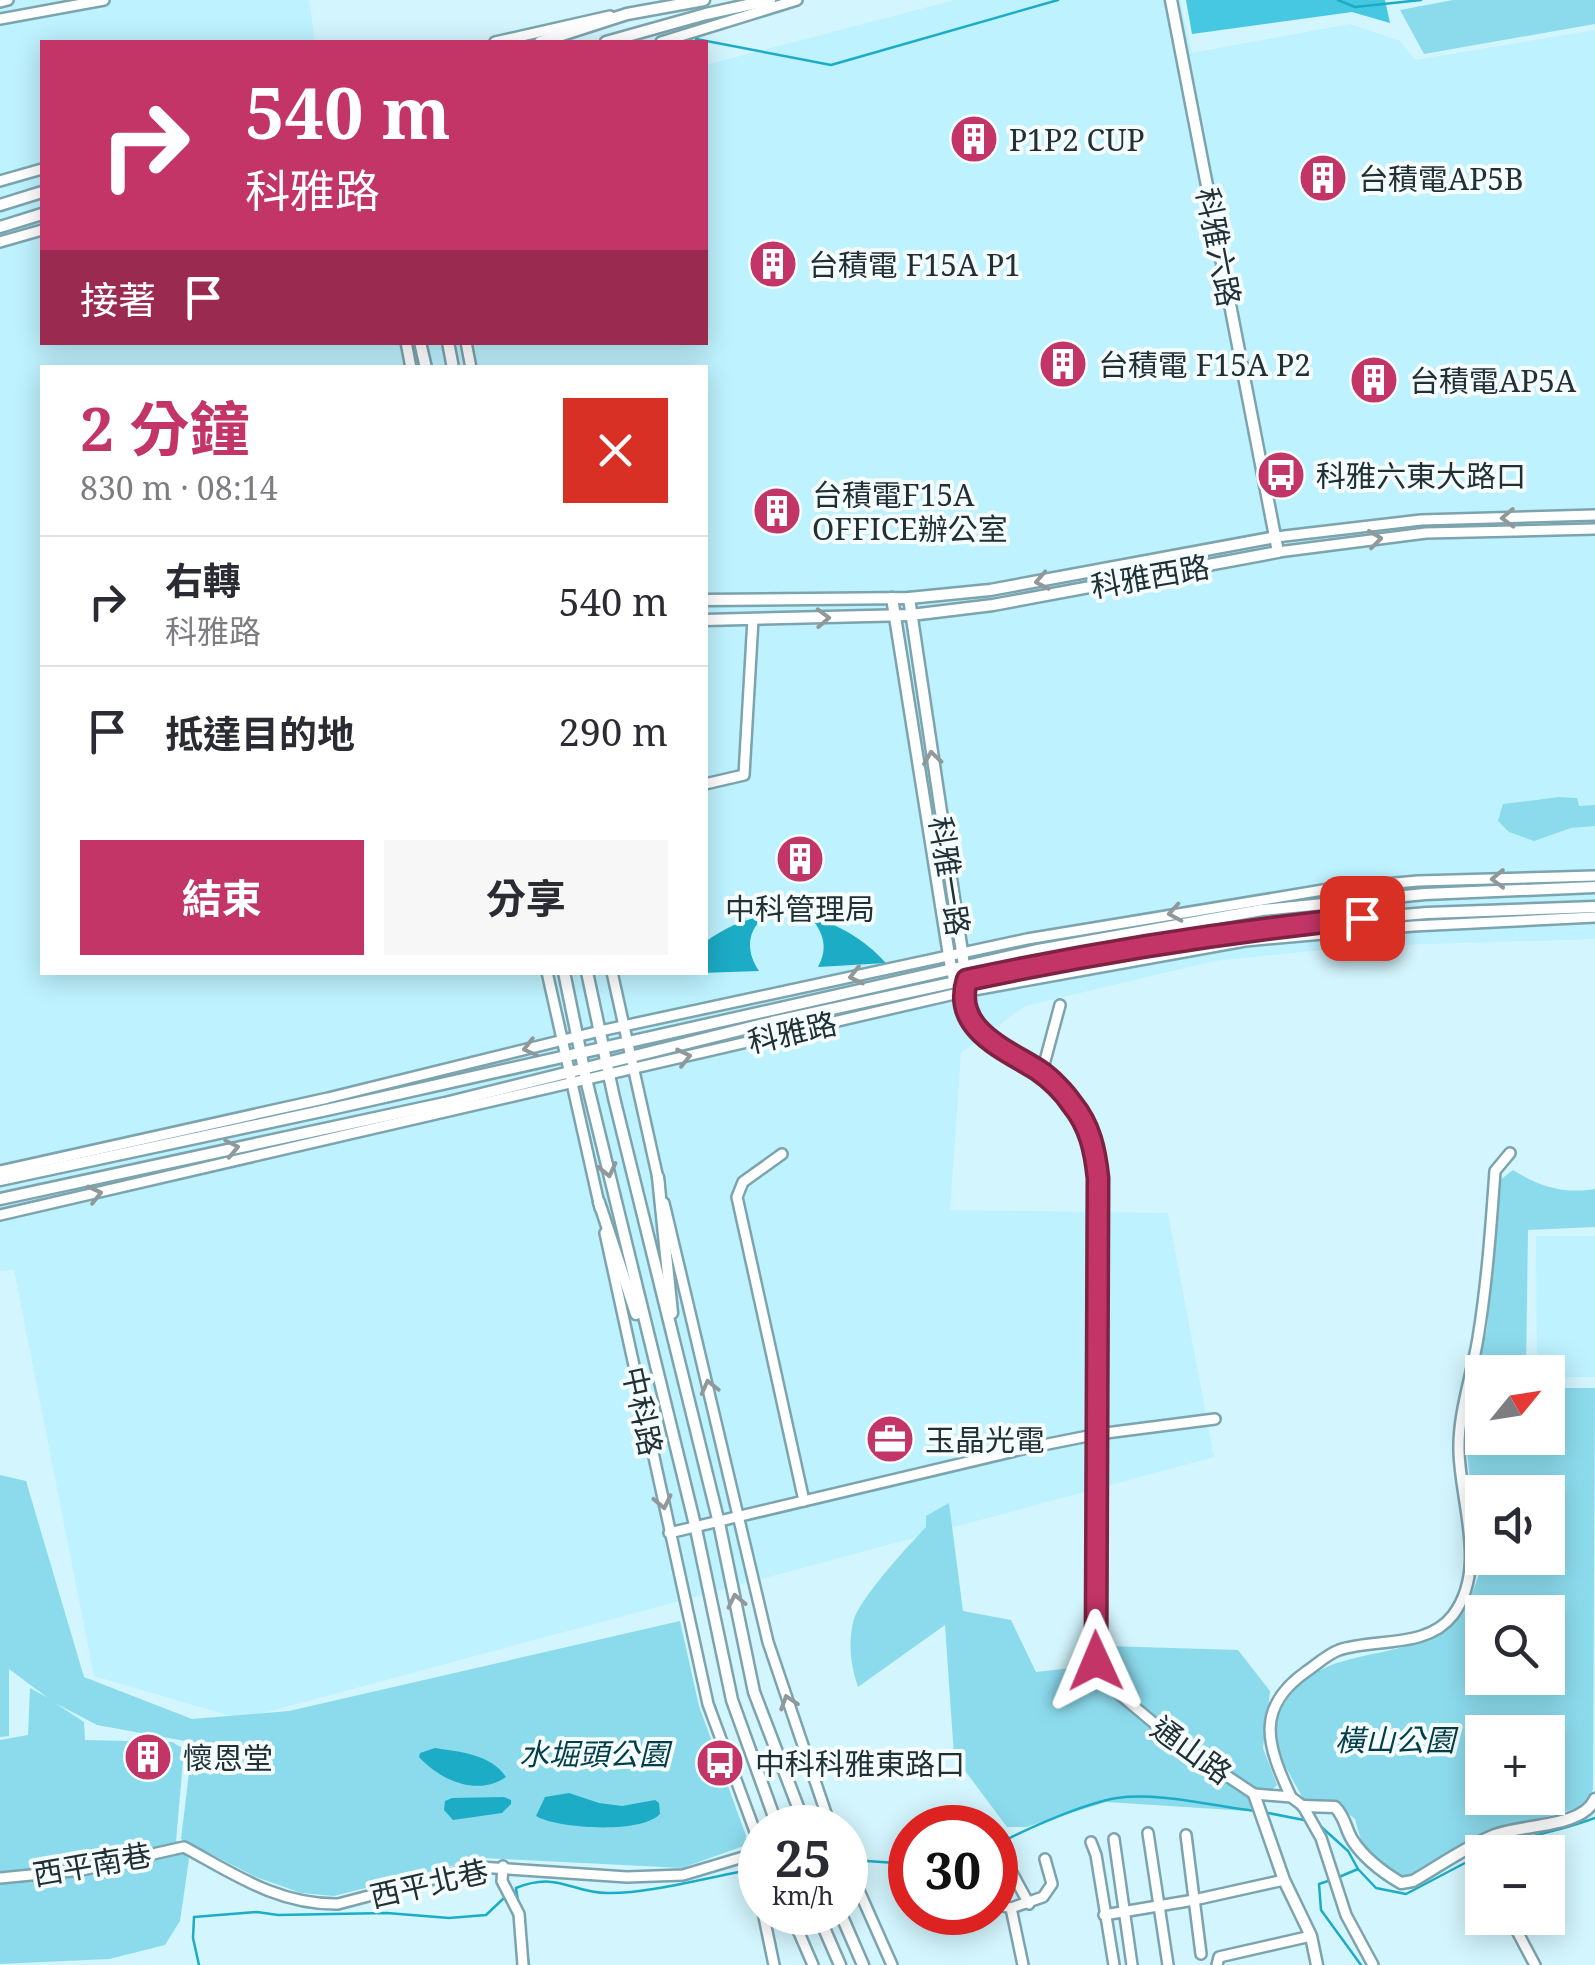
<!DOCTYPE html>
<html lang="zh-TW">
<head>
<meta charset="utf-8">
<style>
	body { margin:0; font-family:"Noto Serif","Noto Sans TC",serif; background:#f7f7f7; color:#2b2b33; height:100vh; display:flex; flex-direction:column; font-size:38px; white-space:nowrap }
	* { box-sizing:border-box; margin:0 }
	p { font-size:32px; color:#7c7c81 }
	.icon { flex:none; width:55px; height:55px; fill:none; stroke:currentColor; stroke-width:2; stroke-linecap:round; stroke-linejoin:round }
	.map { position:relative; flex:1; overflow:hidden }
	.sheet { position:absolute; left:40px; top:365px; width:668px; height:610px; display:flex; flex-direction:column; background:#fff; border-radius:0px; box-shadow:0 5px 25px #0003 }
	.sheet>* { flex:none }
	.banner { position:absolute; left:40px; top:40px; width:668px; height:305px; border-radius:0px; box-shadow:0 5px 25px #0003; background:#c23566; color:#fff; overflow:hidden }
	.needle { width:65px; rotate:60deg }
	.controls { position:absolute; left:1465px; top:1355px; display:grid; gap:20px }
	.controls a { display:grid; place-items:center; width:100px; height:100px; border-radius:0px; background:#fff; box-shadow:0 5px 25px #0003; font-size:50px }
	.speed { position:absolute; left:738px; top:1805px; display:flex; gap:20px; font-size:50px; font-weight:700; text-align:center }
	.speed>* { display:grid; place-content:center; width:130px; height:130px; border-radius:50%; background:#fff; box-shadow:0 5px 25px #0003; line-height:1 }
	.speed small { font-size:25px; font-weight:400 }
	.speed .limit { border:15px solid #d22; background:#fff; color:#111 }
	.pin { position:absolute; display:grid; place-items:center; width:85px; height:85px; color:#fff; margin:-42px; border-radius:20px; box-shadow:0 5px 15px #0006 }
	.me { position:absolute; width:110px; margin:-55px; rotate:359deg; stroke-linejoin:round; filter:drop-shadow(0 0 8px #0008) }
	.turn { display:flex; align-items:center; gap:35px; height:210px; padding:0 40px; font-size:45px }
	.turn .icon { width:130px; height:130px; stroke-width:2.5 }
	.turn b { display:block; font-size:70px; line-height:85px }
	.then { display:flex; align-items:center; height:95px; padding:0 40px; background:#0003; gap:20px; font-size:38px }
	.round { display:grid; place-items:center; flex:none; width:105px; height:105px; border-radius:0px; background:#f7f7f7 }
	.summary { display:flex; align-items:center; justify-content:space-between; height:170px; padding:0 40px }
	h1 { font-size:60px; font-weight:700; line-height:75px; color:#c23566 }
	.primary-button { display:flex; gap:20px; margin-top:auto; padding:20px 40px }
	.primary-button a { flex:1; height:115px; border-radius:0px; background:#c23566; color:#fff; font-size:40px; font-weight:700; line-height:115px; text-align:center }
	.primary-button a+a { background:#f7f7f7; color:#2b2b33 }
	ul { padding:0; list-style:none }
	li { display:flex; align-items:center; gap:30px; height:130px; padding:0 40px; border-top:2px solid #e1e1e2 }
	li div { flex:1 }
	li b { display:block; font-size:38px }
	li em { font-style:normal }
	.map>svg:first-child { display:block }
	.built { fill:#bdf2fe; fill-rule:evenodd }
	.green { fill:#8cdbed; fill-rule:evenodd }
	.forest { fill:#46c7e2 }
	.water { fill:#1cacc6 }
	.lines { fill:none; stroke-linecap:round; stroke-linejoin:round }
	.stream { stroke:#1cacc6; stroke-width:2.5 }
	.minor-casing { stroke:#7ca4ae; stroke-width:14 }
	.tertiary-casing { stroke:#7ca4ae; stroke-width:15 }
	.minor { stroke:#fff; stroke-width:9 }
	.tertiary { stroke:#fff; stroke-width:10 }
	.oneway { stroke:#90989a }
	.route-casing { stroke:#7e2242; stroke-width:25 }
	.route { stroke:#c23566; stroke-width:18 }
	.labels { text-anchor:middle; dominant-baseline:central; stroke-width:8; stroke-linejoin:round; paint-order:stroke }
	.poi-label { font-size:30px; fill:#203034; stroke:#f5fdff; text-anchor:start }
	.street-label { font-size:30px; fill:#203034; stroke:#f5fdff }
	.park-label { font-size:30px; font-style:italic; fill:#003e49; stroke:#f5fdff }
</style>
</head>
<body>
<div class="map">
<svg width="1595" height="1965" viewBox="0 0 1595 1965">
	<rect width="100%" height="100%" fill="#d3f5fd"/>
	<g class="built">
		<path d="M 0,0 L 309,0 L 315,42 L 42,42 L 42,342 L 705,342 L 705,65 L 955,0 L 1180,0 L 1192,53 L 1350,24 L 1400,41 L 1415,60 L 1595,30 L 1595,939 L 1362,946 L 1214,961 L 1025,1006 L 961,1053 L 950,1210 L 1168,1213 L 1214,1457 L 241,1719 L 94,1676 L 14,1270 L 0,1271 ZM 42,368 L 705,368 L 705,972 L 42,972 Z"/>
		<path d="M 1536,1236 L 1595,1236 L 1595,1377 L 1548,1377 L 1548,1372 L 1537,1372 Z"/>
	</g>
	<g class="green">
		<path d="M 1453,0 L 1595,0 L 1595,24 L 1424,54 L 1400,10 Z"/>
		<path d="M 1559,797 L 1577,798 L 1579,806 L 1595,805 L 1595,826 L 1571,828 L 1534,841 L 1509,832 L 1498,821 L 1503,804 Z"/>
		<path d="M 1513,1170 C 1540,1187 1563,1194 1595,1189 L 1595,1227 L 1528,1230 L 1526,1372 L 1482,1372 L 1482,1438 L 1548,1438 L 1548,1388 L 1595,1388 L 1593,1789 L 1588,1805 L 1503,1829 L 1420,1875 L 1405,1878 L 1395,1875 L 1362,1844 L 1355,1819 L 1337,1805 L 1305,1802 L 1269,1737 C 1297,1655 1345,1664 1414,1644 C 1427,1640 1439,1637 1449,1628 C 1469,1609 1476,1585 1483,1560 L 1479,1559 L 1467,1588 L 1473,1509 L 1464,1422 L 1487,1329 L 1500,1180 ZM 1482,1492 L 1548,1492 L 1548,1558 L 1482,1558 ZM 1482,1612 L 1548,1612 L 1548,1678 L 1482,1678 ZM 1482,1732 L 1548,1732 L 1548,1798 L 1482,1798 Z"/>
		<path d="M 0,1475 L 26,1481 L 84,1677 L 192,1719 L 289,1711 L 680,1621 L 699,1706 L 749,1844 L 682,1868 L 483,1858 L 334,1896 L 301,1893 L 256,1877 L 181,1839 L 191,1756 L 185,1741 L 97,1725 L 55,1703 L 84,1722 L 85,1740 L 172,1742 L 184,1749 L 176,1841 L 189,1859 L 180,1921 L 165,1945 L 109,1959 L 0,1964 L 0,1740 L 28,1735 L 30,1688 L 48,1698 L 9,1669 L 9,1736 L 0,1737 Z"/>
		<path d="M 949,1503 L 963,1611 L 1011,1620 L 1036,1672 L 1081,1667 L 1106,1646 L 1238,1650 L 1270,1691 L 1263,1748 L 1277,1785 L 1248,1811 L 1106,1802 L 1026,1827 L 1007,1827 L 954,1756 L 945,1625 L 858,1687 C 851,1666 848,1645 853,1623 C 857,1601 909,1545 926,1527 L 926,1516 Z"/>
	</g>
	<path class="forest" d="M 1186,0 L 1385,0 L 1390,23 L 1352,12 L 1192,34 Z"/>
	<g class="water">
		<path d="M 766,916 C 746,930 746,952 759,971 L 672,974 L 705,972 L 705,942 C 725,928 743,919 766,916 Z"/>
		<path d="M 810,916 C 841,926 864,939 886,963 L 818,967 C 829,947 823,933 810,916 Z"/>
		<path d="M 435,1748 C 460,1752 491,1754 506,1777 C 477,1797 440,1780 419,1757 L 420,1753 Z"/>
		<path d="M 569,1793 L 599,1803 L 622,1806 L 655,1800 L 659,1803 L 660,1814 C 642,1834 558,1829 536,1816 L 545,1797 Z"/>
		<path d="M 504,1797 L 511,1800 L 511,1804 L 502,1813 L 453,1820 L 444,1810 L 445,1801 L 452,1798 Z"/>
	</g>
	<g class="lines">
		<g class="stream">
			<path d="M 1338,0 L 1355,7 L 1421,0"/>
			<path d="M 696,39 L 831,65 L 1058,0"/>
			<path d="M 1263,1812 L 1309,1821"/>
			<path d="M 1317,1823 L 1348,1851 L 1358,1869"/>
			<path d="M 995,1846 C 1023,1830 1085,1803 1117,1798 C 1157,1792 1214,1806 1255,1811"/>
			<path d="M 1486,1852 C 1521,1836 1559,1832 1595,1818"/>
			<path d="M 853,1863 L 867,1861 L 910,1864"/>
			<path d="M 1339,1877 L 1358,1869 L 1376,1888 L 1406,1894 L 1482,1854"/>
			<path d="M 1331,1880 L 1319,1884 L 1321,1910 L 1361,1965"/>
			<path d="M 516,1888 C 558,1871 572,1893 607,1893 C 644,1894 702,1879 739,1872"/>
			<path d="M 516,1889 L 519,1906"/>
			<path d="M 526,1948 L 529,1965"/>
			<path d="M 199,1965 L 193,1938 L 194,1917 L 257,1912 L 278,1915 L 387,1913 L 449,1918 L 486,1915 L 504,1898"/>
		</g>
		<g class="minor-casing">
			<g id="minor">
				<path d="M 0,2 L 8,0"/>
				<path d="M 0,19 L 104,0"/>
				<path d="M 495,42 L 610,16"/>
				<path d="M 661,42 L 797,0"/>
				<path d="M 0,181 L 42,169"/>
				<path d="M 0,242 L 42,230"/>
				<path d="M 406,342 L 411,368"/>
				<path d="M 466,342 L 471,368"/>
				<path d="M 1276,537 L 1421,520 L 1595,515"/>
				<path d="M 1278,552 L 1426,533 L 1595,529"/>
				<path d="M 705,784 L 744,775 L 753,619"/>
				<path d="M 547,972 L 600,1208"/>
				<path d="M 612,972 L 659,1183"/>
				<path d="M 963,992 C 967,1004 969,1018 976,1029 C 986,1043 1006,1052 1020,1060 C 1068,1087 1092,1123 1098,1178 L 1095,1642 L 1097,1661 L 1106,1683 L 1179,1744 L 1254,1794 L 1291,1797 L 1303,1806 L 1321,1838 L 1346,1915 L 1373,1965"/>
				<path d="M 1042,1072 L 1060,1005"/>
				<path d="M 782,1154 L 743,1182 L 737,1197 L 804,1501"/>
				<path d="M 0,1171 L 328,1098 L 600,1031 L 1027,939 L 1329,889 L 1418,881 L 1595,876"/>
				<path d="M 664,1203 L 768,1642 L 831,1828"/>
				<path d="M 0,1215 L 963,992 L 1245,941 L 1413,926 L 1595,917"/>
				<path d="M 605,1233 L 708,1704 L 760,1845"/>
				<path d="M 669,1533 L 1023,1449 L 1098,1434 L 1215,1419"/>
				<path d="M 1291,1797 C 1267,1745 1254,1708 1307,1671 C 1317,1664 1328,1654 1339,1650 C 1375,1638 1427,1649 1453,1615 C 1488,1568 1460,1503 1459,1451 C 1458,1413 1472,1375 1478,1338 C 1487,1283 1491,1227 1495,1171 L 1510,1153"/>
				<path d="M 1148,1833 L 1168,1965"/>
				<path d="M 1186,1835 L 1201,1954"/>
				<path d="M 1114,1839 L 1132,1965"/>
				<path d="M 1091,1842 L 1096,1855 L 1114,1965"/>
				<path d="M 746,1858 L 760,1904"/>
				<path d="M 1004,1858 L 1029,1904"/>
				<path d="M 845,1859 L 892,1965"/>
				<path d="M 503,1866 L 502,1881 L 519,1914 L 523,1965"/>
				<path d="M 0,1878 L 82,1870 L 184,1847 C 234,1874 278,1905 338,1904 L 479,1867 L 627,1877 L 683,1875 L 760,1852"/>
				<path d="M 995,1904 L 1011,1908 L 1023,1965"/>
				<path d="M 1011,1908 L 1043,1897 L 1052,1884 L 1045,1859"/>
				<path d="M 763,1912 L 774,1965"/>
				<path d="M 790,1912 L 813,1965"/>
				<path d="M 1104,1915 L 1194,1900 L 1284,1880"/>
				<path d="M 1510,1918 L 1535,1965"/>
				<path d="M 1217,1965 L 1219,1957 L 1311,1936"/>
			</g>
		</g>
		<g class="tertiary-casing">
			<g id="tertiary">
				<path d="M 540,42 L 627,14 L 704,0"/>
				<path d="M 606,42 L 706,14 L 770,0"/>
				<path d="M 0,205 L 42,192"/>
				<path d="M 0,227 L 42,214"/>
				<path d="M 420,342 L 426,368"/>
				<path d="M 448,342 L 453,368"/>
				<path d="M 892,598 L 951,968 L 955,982 L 963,992"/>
				<path d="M 909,598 L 965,972"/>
				<path d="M 705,600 L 909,598 L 990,590 L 1276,537"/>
				<path d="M 705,620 L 911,615 L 993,605 L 1278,552 L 1171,0"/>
				<path d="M 564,972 L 586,1079 L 696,1529 L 732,1700 L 778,1828"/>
				<path d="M 587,972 L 614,1098 L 719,1523 L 754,1692 L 806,1828"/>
				<path d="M 658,1177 L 672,1313"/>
				<path d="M 0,1180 L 331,1109 L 1038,950 L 1262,910 L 1425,894 L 1595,887"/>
				<path d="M 0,1199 L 445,1103 L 772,1022 L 1034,965 L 1265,927 L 1427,913 L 1595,907"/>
				<path d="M 599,1202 L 636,1314"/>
				<path d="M 1254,1794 L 1284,1880 L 1311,1936 L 1317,1965"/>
				<path d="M 1303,1806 L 1335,1807 C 1346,1818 1345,1829 1353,1841 C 1365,1859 1384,1873 1401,1883 L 1413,1881 C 1439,1866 1467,1846 1495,1835 C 1523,1824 1582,1828 1595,1799"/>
				<path d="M 817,1912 L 840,1965"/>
				<path d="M 840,1912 L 863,1965"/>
			</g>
		</g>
		<use href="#minor" class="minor"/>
		<use href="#tertiary" class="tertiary"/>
	</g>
	<defs><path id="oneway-chevron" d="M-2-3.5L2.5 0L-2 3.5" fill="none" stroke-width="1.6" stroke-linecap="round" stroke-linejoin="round" transform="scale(2.5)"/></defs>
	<g class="oneway">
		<use href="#oneway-chevron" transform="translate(1508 518) rotate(178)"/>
		<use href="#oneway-chevron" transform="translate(1375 539) rotate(-7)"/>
		<use href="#oneway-chevron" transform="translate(1042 581) rotate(169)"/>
		<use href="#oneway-chevron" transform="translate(823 618) rotate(-2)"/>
		<use href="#oneway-chevron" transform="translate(932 758) rotate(-98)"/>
		<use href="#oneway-chevron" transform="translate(1498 879) rotate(179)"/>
		<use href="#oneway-chevron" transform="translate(1175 913) rotate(170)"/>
		<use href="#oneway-chevron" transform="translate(856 976) rotate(167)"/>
		<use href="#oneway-chevron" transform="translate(530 1048) rotate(166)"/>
		<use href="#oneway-chevron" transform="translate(684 1057) rotate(-13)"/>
		<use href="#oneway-chevron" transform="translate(232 1148) rotate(-12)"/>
		<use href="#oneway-chevron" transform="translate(608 1170) rotate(77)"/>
		<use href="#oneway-chevron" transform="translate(95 1194) rotate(-13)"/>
		<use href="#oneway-chevron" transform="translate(709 1387) rotate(-104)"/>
		<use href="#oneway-chevron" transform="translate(663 1502) rotate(78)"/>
		<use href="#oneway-chevron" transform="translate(736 1601) rotate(-102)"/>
		<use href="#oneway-chevron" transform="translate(788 1702) rotate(-108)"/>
	</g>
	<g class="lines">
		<g class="route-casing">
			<path id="route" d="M 1096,1661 L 1098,1178 C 1095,1150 1090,1126 1072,1104 C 1064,1092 1050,1078 1038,1070 C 1005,1049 952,1029 967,980 C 1098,952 1230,931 1362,918"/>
		</g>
		<use href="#route" class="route"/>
	</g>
	<defs>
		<g id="building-disc" transform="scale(2.5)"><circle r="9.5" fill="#c23566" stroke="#f5fdff"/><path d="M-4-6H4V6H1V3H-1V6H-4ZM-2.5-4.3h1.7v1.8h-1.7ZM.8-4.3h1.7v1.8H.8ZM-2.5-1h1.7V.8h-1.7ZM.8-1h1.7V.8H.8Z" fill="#fff"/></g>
		<g id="bus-disc" transform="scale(2.5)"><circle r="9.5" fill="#c23566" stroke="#f5fdff"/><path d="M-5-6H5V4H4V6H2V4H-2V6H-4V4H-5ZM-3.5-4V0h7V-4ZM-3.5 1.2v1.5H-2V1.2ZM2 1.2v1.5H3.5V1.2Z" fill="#fff"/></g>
		<g id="office-disc" transform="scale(2.5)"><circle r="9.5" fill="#c23566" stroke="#f5fdff"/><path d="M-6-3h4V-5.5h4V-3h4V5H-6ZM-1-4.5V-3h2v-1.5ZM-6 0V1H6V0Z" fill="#fff"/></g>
	</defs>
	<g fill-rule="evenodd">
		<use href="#building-disc" x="974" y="139"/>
		<use href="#building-disc" x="1323" y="178"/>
		<use href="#building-disc" x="773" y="264"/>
		<use href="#building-disc" x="1063" y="364"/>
		<use href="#building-disc" x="1374" y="380"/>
		<use href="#bus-disc" x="1281" y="475"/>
		<use href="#building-disc" x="777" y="511"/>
		<use href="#building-disc" x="800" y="859"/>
		<use href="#office-disc" x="890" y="1439"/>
		<use href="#building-disc" x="148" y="1757"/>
		<use href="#bus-disc" x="720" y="1763"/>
	</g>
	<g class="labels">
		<g class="poi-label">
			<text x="1009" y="139">P1P2 CUP</text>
			<text x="1358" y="178">台積電AP5B</text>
			<text x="808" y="264">台積電 F15A P1</text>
			<text x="1098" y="364">台積電 F15A P2</text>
			<text x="1409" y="380">台積電AP5A</text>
			<text x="1316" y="475">科雅六東大路口</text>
			<text x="812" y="494">台積電F15A<tspan x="812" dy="34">OFFICE辦公室</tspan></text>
			<text x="800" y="908" text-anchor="middle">中科管理局</text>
			<text x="925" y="1439">玉晶光電</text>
			<text x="183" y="1757">懷恩堂</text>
			<text x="755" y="1763">中科科雅東路口</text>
		</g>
		<g class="street-label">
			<text transform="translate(1219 247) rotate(79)">科雅六路</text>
			<text transform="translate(1150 576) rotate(-10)">科雅西路</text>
			<text transform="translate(950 876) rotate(81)">科雅一路</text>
			<text transform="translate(792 1032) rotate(-13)">科雅路</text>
			<text transform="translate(643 1411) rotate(78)">中科路</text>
			<text transform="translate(1192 1750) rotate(36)">通山路</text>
			<text transform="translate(92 1864) rotate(-10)">西平南巷</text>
			<text transform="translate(429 1883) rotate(-13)">西平北巷</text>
		</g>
		<g class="park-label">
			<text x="1395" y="1739">橫山公園</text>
			<text x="594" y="1753">水堀頭公園</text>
		</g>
	</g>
</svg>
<div class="controls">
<a><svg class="needle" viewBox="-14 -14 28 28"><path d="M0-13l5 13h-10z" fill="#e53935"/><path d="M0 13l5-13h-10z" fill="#7c7c81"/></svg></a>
<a><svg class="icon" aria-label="sound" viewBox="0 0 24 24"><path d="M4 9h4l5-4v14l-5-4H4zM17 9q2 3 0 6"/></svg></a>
<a><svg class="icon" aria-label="search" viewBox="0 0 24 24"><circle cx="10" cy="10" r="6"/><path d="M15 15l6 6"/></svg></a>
<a>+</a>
<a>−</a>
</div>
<div class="speed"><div>25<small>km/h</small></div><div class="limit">30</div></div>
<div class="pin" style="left:1362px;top:918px;background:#d93025"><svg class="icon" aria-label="arrive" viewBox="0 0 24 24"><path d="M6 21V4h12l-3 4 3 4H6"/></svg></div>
<svg class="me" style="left:1096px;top:1661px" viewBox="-20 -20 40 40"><path d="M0-17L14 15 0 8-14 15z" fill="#c23566" stroke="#fff" stroke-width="4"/></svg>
<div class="banner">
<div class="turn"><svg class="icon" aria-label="right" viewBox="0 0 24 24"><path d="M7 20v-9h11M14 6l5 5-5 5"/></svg><div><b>540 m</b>科雅路</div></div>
<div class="then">接著<svg class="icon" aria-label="arrive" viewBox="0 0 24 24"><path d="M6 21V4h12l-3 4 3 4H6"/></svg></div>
</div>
<section class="sheet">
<div class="summary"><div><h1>2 分鐘</h1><p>830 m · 08:14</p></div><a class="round" style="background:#d93025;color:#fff"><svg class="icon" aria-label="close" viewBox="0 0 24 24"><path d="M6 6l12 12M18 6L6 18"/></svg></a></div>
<ul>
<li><svg class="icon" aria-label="right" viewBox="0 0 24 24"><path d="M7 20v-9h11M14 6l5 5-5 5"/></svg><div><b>右轉</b><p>科雅路</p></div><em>540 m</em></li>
<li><svg class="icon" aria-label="arrive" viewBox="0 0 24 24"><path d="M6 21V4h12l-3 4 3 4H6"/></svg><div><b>抵達目的地</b></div><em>290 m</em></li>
</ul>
<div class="primary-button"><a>結束</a><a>分享</a></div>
</section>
</div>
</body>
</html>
